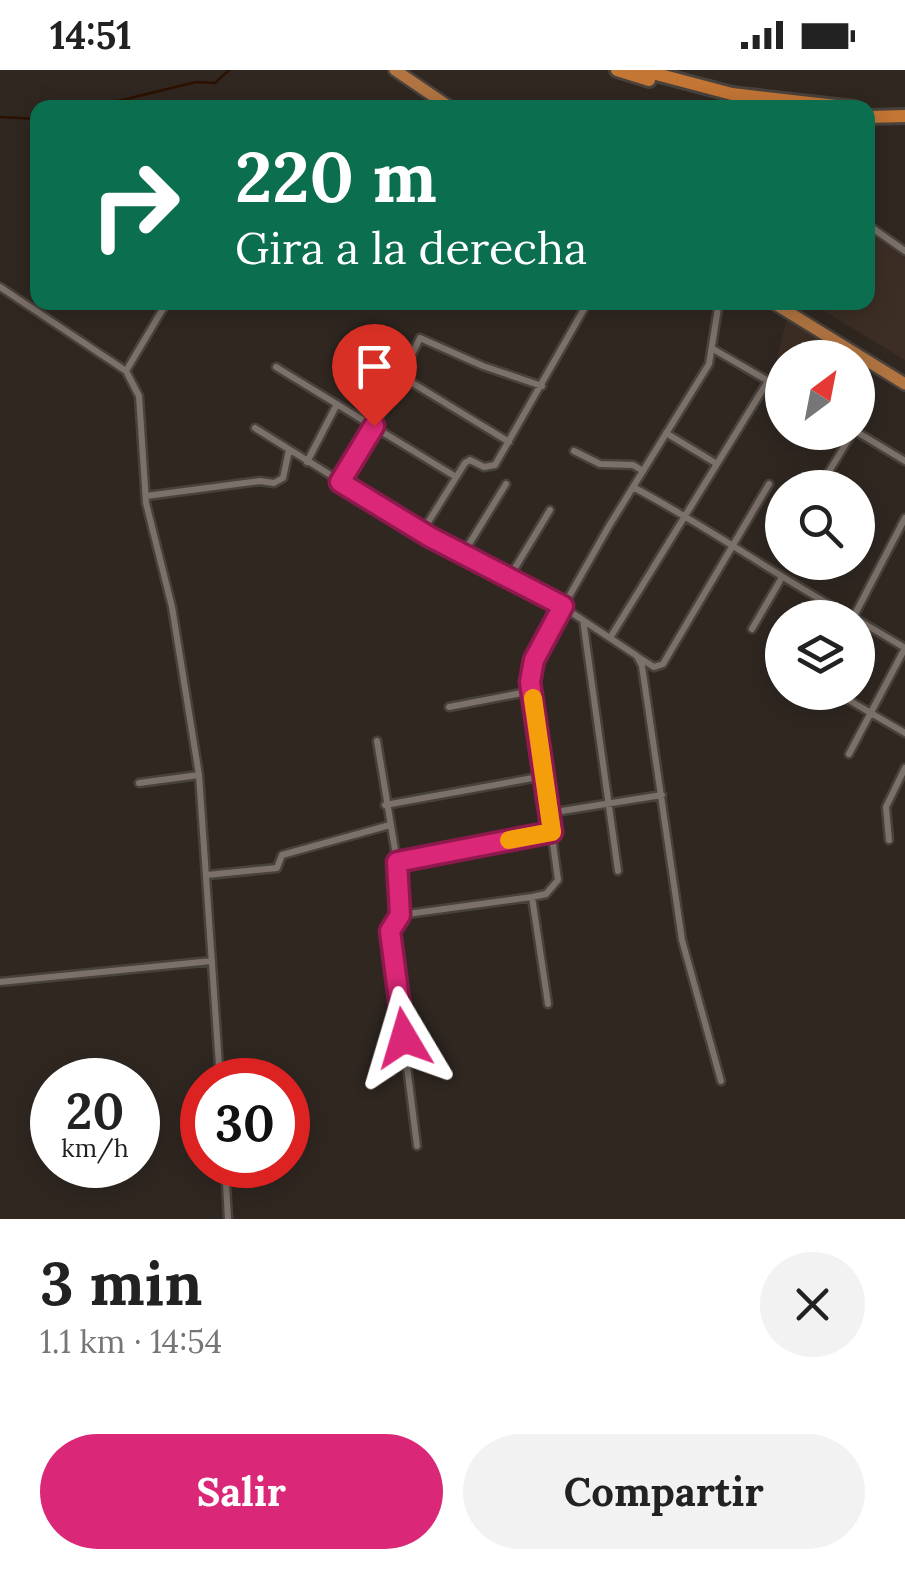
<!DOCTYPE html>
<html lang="es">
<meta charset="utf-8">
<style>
:root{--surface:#fff;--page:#f2f2f2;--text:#222;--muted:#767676;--accent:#db2777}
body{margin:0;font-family:Lora,serif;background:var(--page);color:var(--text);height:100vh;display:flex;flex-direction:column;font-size:38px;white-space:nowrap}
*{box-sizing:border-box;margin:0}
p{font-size:32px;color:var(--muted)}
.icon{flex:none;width:55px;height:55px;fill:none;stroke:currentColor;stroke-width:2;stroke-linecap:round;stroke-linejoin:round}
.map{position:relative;height:1149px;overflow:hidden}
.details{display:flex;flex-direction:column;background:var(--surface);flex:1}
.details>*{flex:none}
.guide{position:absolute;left:30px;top:30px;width:845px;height:210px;border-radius:20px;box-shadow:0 5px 25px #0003;background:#0b6e4f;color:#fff;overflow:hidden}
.needle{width:65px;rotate:32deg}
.fabs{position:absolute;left:765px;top:270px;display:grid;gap:20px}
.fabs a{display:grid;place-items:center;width:110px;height:110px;border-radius:50%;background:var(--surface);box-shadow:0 5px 25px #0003;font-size:50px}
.speed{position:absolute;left:30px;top:988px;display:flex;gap:20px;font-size:50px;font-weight:700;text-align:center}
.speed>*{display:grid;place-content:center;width:130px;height:130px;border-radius:50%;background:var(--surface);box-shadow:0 5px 25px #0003;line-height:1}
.speed small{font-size:25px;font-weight:400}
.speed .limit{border:15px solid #d22;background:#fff;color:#111}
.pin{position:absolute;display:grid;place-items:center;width:85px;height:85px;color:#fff;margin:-102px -42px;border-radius:50% 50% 50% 0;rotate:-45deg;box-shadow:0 0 10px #0007}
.pin .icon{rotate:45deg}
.me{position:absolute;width:110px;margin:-55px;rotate:353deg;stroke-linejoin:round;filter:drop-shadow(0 0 8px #0008)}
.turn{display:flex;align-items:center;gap:35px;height:210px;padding:0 40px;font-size:45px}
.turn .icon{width:130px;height:130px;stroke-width:2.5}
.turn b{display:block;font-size:70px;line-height:85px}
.round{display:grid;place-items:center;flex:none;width:105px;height:105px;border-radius:52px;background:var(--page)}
.overview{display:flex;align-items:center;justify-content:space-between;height:170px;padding:0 40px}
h1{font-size:60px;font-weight:800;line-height:75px}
.button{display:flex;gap:20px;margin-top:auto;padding:20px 40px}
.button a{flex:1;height:115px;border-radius:60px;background:var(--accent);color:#fff;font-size:40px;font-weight:800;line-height:115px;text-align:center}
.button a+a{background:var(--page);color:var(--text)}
.status{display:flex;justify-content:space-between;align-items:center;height:70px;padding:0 50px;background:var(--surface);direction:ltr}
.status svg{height:28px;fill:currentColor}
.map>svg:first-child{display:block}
.built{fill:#3c2e24}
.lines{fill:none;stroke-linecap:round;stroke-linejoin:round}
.stream{stroke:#2c1100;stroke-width:2.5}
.minor-casing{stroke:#49423c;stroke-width:11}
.primary-casing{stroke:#49423c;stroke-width:16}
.trunk-casing{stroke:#49423c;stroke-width:18}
.minor{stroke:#7c716a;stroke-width:6}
.primary{stroke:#b27542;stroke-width:11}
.trunk{stroke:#c47635;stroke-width:12}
.route-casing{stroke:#8e194d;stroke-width:25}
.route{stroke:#db2777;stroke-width:18}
.slow{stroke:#f59e0b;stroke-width:18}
</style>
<div class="status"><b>14:51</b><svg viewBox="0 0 49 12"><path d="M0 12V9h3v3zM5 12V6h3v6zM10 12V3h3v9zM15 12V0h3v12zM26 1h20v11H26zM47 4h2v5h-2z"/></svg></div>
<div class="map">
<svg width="905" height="1149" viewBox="0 0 905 1149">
<rect width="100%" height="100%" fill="#302721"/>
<path class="built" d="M868,162l37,26v102l-94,-57 57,-1z
M787,247l66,40 -71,1v26l-10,-6z"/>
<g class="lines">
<path class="stream" d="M64,38l42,-4 90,-22 19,1 14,-13
M0,47l38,2"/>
<defs>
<path id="minor" d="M868,155l37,26
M0,217l126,84 13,25 7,107 26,104 27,168 21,305
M713,279l69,40
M276,297l180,110
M126,301l41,-69
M401,306l108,66
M255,358l175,109 133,70 74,49 5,10 40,274 39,141
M857,362l48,29
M666,363l51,31
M574,381l26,13 33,1 10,6
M307,392l30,-58
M340,412l52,-87 28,-57 63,28 59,20
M633,417c75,40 145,90 220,131
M819,418l34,-56
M146,426l114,-15 14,2 9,-5 6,-28
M422,462l43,-69 5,-3 14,7 11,-2 93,-163
M463,484l43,-70
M509,508l41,-68
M853,548l52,-100
M583,550l35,251
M858,550l47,28
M752,559l29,-50
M610,568l158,-257
M638,587l16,10 9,-3 106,-180
M835,622l70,41
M449,637l83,-16
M377,671l20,121 3,53 -10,16 27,215
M849,684l56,-106
M139,713l60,-8
M385,735l159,-29
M549,743l113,-18
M889,770l-3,-33 19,-39
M397,792l154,-30
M207,805l70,-7 5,-13 108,-30
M532,827l16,107
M400,845l132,-18 14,-3 12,-14 -27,-198 2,-22 76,-134 100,-162 10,-62
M0,912l212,-21
M225,1095l3,54"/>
<path id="primary" d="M395,0l56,38
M772,232l133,82"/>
<path id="trunk" d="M617,0l32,10
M641,0l91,24 122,14
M868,47l37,-1"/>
</defs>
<use href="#minor" class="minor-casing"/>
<use href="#primary" class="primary-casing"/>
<use href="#trunk" class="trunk-casing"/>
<use href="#minor" class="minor"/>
<use href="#primary" class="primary"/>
<use href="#trunk" class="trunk"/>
</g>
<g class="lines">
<defs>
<path id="route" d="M374,356l-34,56 90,55 133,69 -29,54 -4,22 22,150 -155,30 3,53 -10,16 14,107"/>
</defs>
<use href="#route" class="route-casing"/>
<use href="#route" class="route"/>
<path class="slow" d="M509,770l43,-8 -19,-134"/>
</g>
</svg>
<div class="fabs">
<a><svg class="needle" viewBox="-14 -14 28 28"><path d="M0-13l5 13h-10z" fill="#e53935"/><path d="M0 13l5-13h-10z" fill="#767676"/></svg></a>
<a><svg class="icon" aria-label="search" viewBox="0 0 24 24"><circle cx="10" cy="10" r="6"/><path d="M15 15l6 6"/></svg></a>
<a><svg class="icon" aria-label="layers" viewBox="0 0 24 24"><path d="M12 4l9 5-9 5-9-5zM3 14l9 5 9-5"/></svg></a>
</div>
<div class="speed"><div>20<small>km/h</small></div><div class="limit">30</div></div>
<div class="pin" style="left:374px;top:356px;background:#d93025"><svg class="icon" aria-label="arrive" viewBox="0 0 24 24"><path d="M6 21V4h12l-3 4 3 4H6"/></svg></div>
<svg class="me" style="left:404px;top:968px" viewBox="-20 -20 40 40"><path d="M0-17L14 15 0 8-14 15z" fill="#db2777" stroke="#fff" stroke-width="4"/></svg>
<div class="guide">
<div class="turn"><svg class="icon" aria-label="right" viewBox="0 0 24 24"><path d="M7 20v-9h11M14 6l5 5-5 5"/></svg><div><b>220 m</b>Gira a la derecha</div></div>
</div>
</div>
<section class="details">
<div class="overview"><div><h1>3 min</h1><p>1.1 km · 14:54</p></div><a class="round"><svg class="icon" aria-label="close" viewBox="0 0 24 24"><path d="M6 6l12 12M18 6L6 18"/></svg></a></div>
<div class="button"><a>Salir</a><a>Compartir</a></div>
</section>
